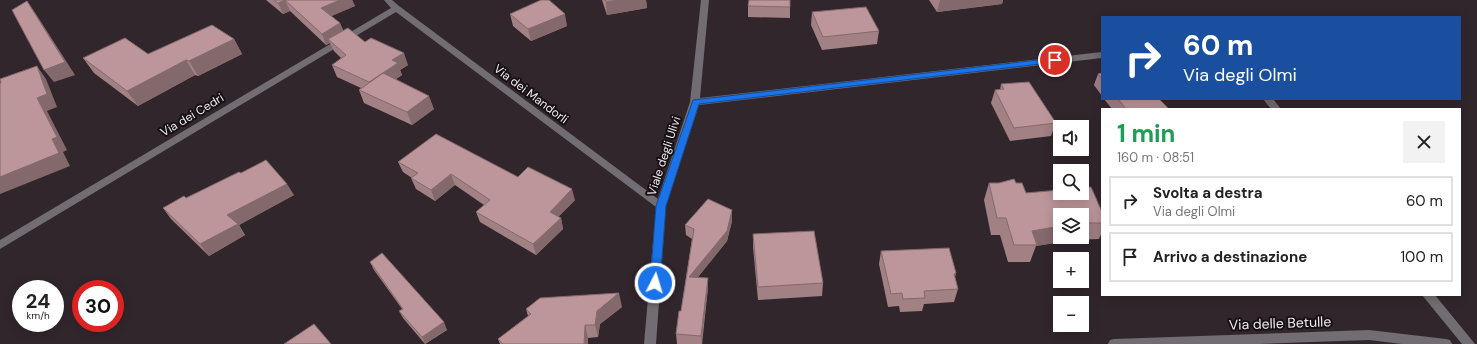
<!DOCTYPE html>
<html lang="it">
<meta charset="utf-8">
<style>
:root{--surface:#fff;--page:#f2f2f2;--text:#222;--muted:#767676;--line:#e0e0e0}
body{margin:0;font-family:"DM Sans",sans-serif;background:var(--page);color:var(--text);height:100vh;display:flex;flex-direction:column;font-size:15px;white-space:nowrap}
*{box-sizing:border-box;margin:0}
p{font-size:13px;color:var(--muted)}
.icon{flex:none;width:22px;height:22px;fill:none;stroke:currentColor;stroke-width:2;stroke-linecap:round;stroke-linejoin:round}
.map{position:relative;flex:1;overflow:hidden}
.sheet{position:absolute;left:1101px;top:108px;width:360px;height:188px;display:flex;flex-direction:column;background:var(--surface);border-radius:0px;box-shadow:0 2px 10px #0003}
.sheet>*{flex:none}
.top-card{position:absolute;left:1101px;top:16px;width:360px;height:84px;border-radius:0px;box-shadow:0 2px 10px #0003;background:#1a4fa0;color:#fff;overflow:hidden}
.buttons{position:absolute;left:1053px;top:120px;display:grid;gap:8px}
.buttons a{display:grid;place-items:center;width:36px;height:36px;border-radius:0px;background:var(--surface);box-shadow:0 2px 10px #0003;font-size:20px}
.speed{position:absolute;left:12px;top:280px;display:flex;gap:8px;font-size:20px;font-weight:700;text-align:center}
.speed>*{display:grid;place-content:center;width:52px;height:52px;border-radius:50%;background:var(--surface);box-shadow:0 2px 10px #0003;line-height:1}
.speed small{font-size:10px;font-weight:400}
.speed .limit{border:6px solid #d22;background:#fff;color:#111}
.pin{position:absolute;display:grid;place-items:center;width:34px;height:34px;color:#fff;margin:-17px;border:2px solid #fff;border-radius:50%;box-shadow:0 1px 4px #0007}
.me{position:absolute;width:44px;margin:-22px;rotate:5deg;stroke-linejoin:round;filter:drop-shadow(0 0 3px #0008)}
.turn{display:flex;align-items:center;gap:14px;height:84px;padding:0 16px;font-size:18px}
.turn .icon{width:52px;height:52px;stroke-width:2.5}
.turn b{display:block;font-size:28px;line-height:34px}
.round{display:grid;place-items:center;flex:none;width:42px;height:42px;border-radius:0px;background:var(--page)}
.summary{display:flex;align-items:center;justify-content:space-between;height:68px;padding:0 16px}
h1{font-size:24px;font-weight:700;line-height:30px;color:#1e9e55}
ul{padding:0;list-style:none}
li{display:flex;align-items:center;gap:12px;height:50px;margin:0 8px 6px;padding:0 8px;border:2px solid var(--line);border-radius:0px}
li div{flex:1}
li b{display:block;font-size:15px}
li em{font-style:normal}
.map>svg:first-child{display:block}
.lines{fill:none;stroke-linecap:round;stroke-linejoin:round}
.minor{fill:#716d72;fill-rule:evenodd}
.wall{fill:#a28185;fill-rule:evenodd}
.shaded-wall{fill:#84696c}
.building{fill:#bc969b;stroke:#84696c}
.route{fill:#1a73e8;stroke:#114b97}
.labels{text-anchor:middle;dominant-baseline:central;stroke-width:4;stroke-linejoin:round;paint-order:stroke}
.street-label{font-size:12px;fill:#f0e8ed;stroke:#161114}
.near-street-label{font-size:14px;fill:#f0e8ed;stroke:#161114}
</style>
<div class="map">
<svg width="1477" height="344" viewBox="0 0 1477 344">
<rect width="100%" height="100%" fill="#32262d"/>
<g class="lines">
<path class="minor" d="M384,0h8l7,6 259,193 32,-97 11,-102h8l-9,98 402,-46v6l-403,47 -33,101 -10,138h-12l12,-137 -260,-195 -396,237v-9l391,-232z
M1263,99h10l8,10h-10z
M1422,295h13l40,49h-13z
M1369,330l77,9 4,1 2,4h-50l-33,-4 -110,4h-151l2,-4 4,-1z"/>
</g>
<path class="wall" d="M266,0h86l3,6 -24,10 9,7 3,8 22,11 43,23 -8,5 2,5 -6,4 38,30 -22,16 -48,-22 -5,-13 2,-2 -24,-11 -5,-12 9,-7 -7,-7 -4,-8 -4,2 -36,-34 -7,3z
M602,0h44l1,8 -40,7z
M790,0v18l-42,-1v-11z
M929,0h74l-1,4 -65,8z
M812,12l67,19 -2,13 -55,6 -11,-25z
M510,14l57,12 -36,15 -18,-15z
M234,39l8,15 -44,22 -3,-1 -57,31 -44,-33 -11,-15 65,-4z
M1102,73v23l-8,-11 4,-11z
M1001,84l55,39 -5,13 -41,5 -19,-38 4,-13h5z
M1104,99h55l10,10h-57z
M398,162l120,15 57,23 -17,17 3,1 2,11 -27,26 -56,-33 -4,-10 8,-7 -29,-20 -20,16 -19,-12 -5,-11h1l-9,-6z
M241,173l53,22 -55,30 6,10 -36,21 -38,-37 -8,-11 23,-10z
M989,183h27l10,10 76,19v20l-3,7 -26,1 -37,6 -6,16h-22l-8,-27h-9l-7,-35zM1082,215v22h-22z
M732,210v11l-5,20 -29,36 10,11 -6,56h-25l-1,-10 5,-23 11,-72 -6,-4 -1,-10z
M753,234l70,49 -1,13 -64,4 -5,-53z
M881,251l75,22 -1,4 3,12 -4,13 -30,2 -2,7 -22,1 -1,-6 -11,1 -9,-43z
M370,262l77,68 -22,14 -22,-26 -4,-7 3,-2 -28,-39z
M622,307l-22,17 -2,13 -10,1v6h-88l-2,-5 30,-23 -2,-7z"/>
<path class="shaded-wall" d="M285,0l5,11 -7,3 -5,-11z
M340,0h12l3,6 -30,13 -4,-11z
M618,0h28l1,8 -40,7 -1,-13z
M940,0h63l-1,4 -65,8z
M27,1l9,13 39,61 -21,7 -10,-12z
M565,14l2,12 -36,15 -3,-12z
M340,23l5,11 -17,5 2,4 -4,2 -4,-11z
M234,39l8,15 -44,22 -9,-15z
M404,53l4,12 -8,5 2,5 -28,19 -5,-12 23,-22z
M186,60l9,15 -57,31 -11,-15z
M37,66l9,13 11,28 -10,4 20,39 -4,2 7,14 -70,28v-17l52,-38 -15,-41z
M429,96l5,13 -22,16 -5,-13z
M451,174l4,11 -20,16 -4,-11z
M287,184l7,11 -55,30 6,10 -36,21 -9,-12 27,-29z
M572,189l3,11 -23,23 -2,-11z
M732,210v11l-5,20 -37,46 -1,-10z
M561,218l2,11 -27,26 -3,-11z
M1060,226v11h14l-1,3 -37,6 1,-1 -5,-14z
M708,278v10l-7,56v-8z
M619,293l3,14 -22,17 -2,13 -3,-12 2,-14z
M444,322l3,8 -22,14 -3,-7z
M585,325l3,13v6h-4z"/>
<path class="building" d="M274,0h66l-19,8 19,15 -18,11 -37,-34 -7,3z
M541,0h8l16,14 -37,15 -18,-15z
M605,0h13l-12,2z
M749,0h41v7l-42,-1z
M27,1l38,61 -21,8 -32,-60z
M866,7l13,24 -56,6 -11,-25z
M212,25l22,14 -45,22 -3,-1 -59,31 -44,-33 42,-20 23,16z
M348,28l17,14 6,-4 33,15 -12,7 6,3 -29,19 -37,-17 14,-10 -18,-16z
M37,66l10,28 -10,4 20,39 -5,2 7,14 -59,24v-94h1l-1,-4z
M383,73l46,23 -22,16 -48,-22z
M1102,73v6l-4,-5z
M1029,82l27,41 -42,5 -19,-38 9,-1 -3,-5z
M1118,99h41l10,10h-43z
M436,134l82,43 10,-10 44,22 -22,23 11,6 -28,26 -57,-32 14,-12 -39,-26 -20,16 -20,-12 7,-5 -20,-11z
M266,160l21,24 -60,31 11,9 -38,20 -37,-36 21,-12 2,2 53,-26 2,1z
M1014,179l2,4h6l4,10 34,-3v3h22v-5l9,-1 11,25v11h-20v-8h-22v11l-28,5 5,14h-23l-8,-27h-9l-8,-35h10z
M708,199l24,11 -5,21 -38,46 19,1 -7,58 -25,-2 3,-23h2l13,-82 -9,-4z
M814,231l9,52 -65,4 -5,-53z
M949,248l7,25 -2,1 4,15 -34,2 1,7 -22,1 -1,-6 -11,1 -10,-43z
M382,253l62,69 -22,15 -23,-26 4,-2 -33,-47z
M619,293l-22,18 -2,14h-10l-1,19h-81l-5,-5 33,-25 -5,-5 14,-11z
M314,324l17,20h-47z"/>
<path class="route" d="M1055,58l4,2 -1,2 -359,42 -33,102 -6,77 -1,3 -4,1 -4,-1 -1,-3 6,-77 37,-106z"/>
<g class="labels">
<g class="street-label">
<text transform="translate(531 94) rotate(37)">Via dei Mandorli</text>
<text transform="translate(192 115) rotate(-31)">Via dei Cedri</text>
<text transform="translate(664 156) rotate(-72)">Viale degli Ulivi</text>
</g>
<g class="near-street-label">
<text transform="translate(1280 323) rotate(-2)">Via delle Betulle</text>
</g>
</g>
</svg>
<div class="buttons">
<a><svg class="icon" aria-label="sound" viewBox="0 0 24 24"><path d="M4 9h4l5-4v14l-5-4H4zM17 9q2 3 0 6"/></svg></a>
<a><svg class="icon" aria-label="search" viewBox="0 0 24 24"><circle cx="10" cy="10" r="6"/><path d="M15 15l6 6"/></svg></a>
<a><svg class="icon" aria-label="layers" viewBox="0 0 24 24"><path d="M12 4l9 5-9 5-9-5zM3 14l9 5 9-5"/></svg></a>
<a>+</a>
<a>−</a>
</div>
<div class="speed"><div>24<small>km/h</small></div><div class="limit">30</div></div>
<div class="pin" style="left:1055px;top:60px;background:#d93025"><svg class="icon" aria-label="arrive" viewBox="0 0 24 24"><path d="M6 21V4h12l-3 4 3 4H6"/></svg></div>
<svg class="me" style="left:655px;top:283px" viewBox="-20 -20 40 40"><circle r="17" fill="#1a73e8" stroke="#fff" stroke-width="3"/><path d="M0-11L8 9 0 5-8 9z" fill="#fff"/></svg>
<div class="top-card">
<div class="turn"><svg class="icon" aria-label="right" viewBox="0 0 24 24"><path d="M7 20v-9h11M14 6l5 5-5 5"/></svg><div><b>60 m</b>Via degli Olmi</div></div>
</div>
<section class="sheet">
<div class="summary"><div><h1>1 min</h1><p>160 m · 08:51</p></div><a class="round"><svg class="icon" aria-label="close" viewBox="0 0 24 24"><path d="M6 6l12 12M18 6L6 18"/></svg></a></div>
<ul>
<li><svg class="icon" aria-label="right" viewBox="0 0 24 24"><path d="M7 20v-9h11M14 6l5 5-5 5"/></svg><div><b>Svolta a destra</b><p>Via degli Olmi</p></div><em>60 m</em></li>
<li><svg class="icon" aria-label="arrive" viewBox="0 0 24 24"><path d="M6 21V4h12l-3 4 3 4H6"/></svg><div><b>Arrivo a destinazione</b></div><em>100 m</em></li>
</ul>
</section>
</div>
